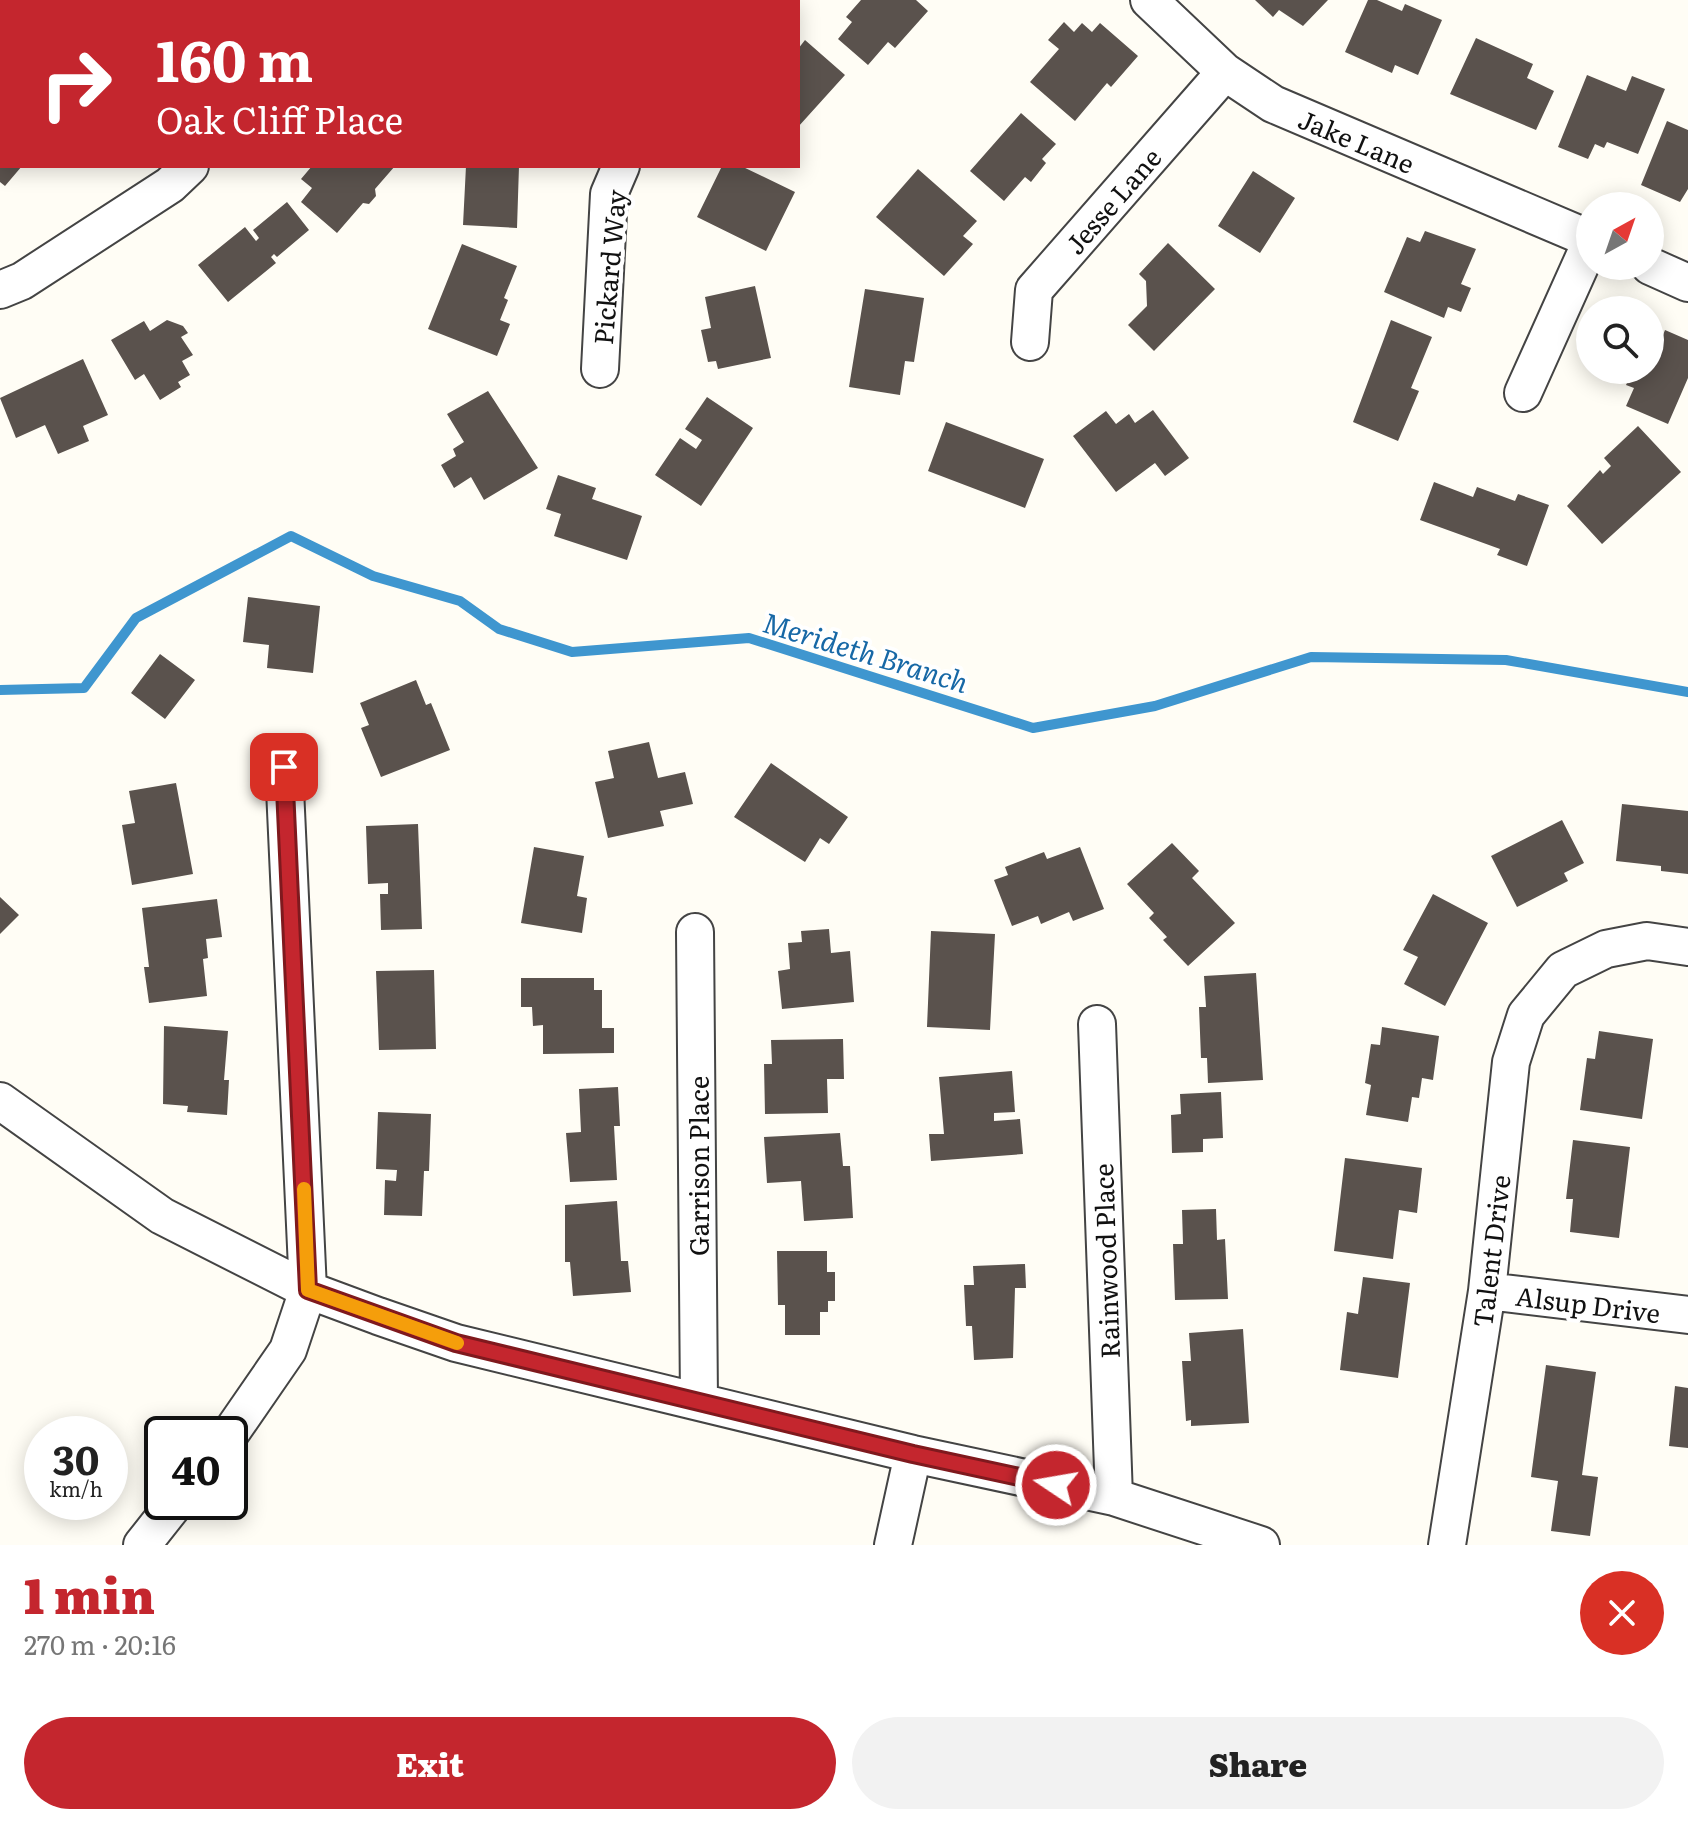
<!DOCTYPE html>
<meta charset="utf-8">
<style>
:root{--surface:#fff;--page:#f2f2f2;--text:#222;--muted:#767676;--accent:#c4262e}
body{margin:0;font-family:Literata,serif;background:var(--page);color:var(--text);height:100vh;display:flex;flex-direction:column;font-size:30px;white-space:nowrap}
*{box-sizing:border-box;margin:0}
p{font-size:26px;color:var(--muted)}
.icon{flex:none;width:44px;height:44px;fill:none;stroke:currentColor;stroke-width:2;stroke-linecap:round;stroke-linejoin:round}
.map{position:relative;height:1545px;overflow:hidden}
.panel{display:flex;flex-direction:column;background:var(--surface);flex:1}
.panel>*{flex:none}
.guide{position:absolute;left:0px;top:0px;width:800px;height:168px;box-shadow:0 4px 20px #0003;background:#c4262e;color:#fff;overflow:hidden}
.needle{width:52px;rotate:40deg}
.controls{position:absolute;left:1576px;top:192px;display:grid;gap:16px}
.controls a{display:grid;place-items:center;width:88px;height:88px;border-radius:50%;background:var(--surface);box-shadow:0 4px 20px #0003;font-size:40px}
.speed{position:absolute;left:24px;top:1416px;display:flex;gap:16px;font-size:40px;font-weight:700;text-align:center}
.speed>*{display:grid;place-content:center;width:104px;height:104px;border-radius:50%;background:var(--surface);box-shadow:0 4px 20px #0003;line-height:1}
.speed small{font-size:20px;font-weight:400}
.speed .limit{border:4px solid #111;border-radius:12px;background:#fff;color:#111}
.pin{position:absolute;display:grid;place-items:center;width:68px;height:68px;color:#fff;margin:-34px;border-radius:16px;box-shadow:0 4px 12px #0006}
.me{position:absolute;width:88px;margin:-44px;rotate:282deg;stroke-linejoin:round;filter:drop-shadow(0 0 6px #0008)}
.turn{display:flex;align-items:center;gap:28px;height:168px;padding:0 24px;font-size:36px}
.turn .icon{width:104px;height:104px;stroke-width:2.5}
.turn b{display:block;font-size:56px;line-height:68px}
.round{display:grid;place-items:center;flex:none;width:84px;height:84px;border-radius:42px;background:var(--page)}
.overview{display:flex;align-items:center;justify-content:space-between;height:136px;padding:0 24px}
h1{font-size:48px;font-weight:800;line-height:60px;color:var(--accent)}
.cta{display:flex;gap:16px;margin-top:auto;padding:16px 24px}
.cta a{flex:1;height:92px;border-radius:48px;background:var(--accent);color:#fff;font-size:32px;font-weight:800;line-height:92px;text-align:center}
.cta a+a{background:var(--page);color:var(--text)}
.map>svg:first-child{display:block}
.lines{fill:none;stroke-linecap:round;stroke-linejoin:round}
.stream{stroke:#3f96cf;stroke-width:10}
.building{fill:#5a524d}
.minor-casing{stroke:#444;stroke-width:40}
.minor{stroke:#fff;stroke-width:36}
.route-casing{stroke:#7f191e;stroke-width:20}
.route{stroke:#c4262e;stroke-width:14}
.slow{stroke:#f59e0b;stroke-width:14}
.labels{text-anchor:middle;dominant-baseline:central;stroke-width:8;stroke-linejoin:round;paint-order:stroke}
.street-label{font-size:26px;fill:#111;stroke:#fff}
.water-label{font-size:28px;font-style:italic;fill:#1768a6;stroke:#fff}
</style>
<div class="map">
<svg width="1688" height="1545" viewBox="0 0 1688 1545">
<rect width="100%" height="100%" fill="#fffdf5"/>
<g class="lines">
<path class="stream" d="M0,690l84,-2 52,-70 155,-82 82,40 87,25 39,28 73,23 177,-14 284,90 122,-22 156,-49 195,3 182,32"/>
</g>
<path class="building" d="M861,0h55l12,11 -33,37 -7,-6 -20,23 -30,-26 14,-17 -6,-5z
M1255,0h73l-25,26 -24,-16 -6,7z
M1368,0h9l25,11 3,-7 37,16 -24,55 -23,-10 -3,8 -47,-21z
M1064,22l10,10 8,-9 10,9 8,-9 38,33 -27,31 -4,-4 -32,38 -45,-39 29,-33 -11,-9z
M1476,38l57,26 -6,14 27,13 -18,39 -86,-36z
M805,40l40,35 -47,52v-78z
M1587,75l39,16 6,-15 33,13 -27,65 -31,-12 -3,6 -9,-4 -7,15 -30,-12z
M1021,113l35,31 -14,15 4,4 -15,19 -6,-5 -21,24 -34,-30z
M1667,121l21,9v59l-8,13 -39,-17z
M0,166h22l-17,20 -5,-4z
M312,166h83l-20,23 1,7 -7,8 -6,-1 -26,30 -36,-31 11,-14 -11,-9z
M466,166h53l-2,62 -54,-3z
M722,166h19l54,26 -29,59 -69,-34z
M918,169l59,52 -14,15 10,8 -29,32 -68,-59z
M1253,171l42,27 -35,55 -42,-27z
M287,202l22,28 -32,27 -3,-3 -3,3 5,6 -48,39 -30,-37 47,-38 11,14 3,-3 -6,-8z
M1425,231l51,18 -15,35 10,4 -10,24 -13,-5 -4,11 -60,-26 23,-55 13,5z
M1168,243l47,46 -61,62 -26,-26 19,-19 -1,-25 -7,-7z
M462,244l55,22 -13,32 4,2 -8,20 10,4 -13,32 -69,-27z
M755,286l16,72 -53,11 -2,-8 -8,1 -7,-32 10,-2 -6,-31z
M865,289l59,9 -10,64 -9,-1 -5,34 -51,-8z
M167,320l16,6 5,7 -7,4 12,18 -11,6 8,14 -12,7 3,5 -21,13 -16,-26 -9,6 -24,-40 33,-19 6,10z
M1391,320l41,17 -21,51 8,3 -21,50 -45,-19z
M1665,330l23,10v38l-20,46 -42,-18 8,-18 -8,-3 7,-15h17v-14l4,2z
M83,359l25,56 -25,11 6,15 -31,13 -13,-29 -29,13 -16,-40z
M488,391l50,77 -54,32 -13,-23 -17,11 -13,-23 15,-9 -3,-7 11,-7 -17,-28z
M707,397l46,31 -52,78 -46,-31 25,-37 16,11 6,-9 -17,-11z
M1153,410l36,48 -24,18 -10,-13 -39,29 -43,-56 33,-25 10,13 13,-10 6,9z
M946,422l98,37 -19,49 -97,-37z
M1638,426l43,46 -79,72 -35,-38 33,-36 3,4 8,-8 -7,-8z
M558,475l38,13 -4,11 50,17 -15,44 -73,-24 7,-22 -15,-5z
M1434,482l39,15 4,-10 38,14 3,-7 31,11 -22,61 -30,-11 3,-6 -80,-29z
M248,597l72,9 -7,67 -46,-5 2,-23 -26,-3z
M160,654l35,26 -30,39 -34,-26z
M416,680l10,25 5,-2 19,47 -69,27 -20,-49 8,-3 -9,-22z
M649,742l9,36 27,-6 8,32 -33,7 4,15 -56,12 -13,-56 19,-4 -6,-27z
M771,763l77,54 -19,27 -9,-6 -15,24 -71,-45z
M176,783l17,91 -61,11 -10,-60 13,-2 -6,-32z
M1622,804l66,7v63l-27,-3v-5l-45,-5z
M1562,820l22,43 -20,10 4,8 -51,26 -26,-51z
M418,824l4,105 -41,1 -1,-36h8v-11l-20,1 -2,-58z
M1172,843l27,28 -7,7 43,45 -47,43 -25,-26 4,-3 -18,-19 5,-5 -27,-29z
M534,847l50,9 -7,40 10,2 -5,35 -61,-10z
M1080,847l24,62 -31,12 -4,-9 -28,12 -3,-8 -26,10 -18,-46 14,-5 -3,-8 39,-15 3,7z
M1433,894l55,29 -43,83 -41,-22 14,-27 -15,-7z
M0,897l19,18 -19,19z
M217,899l5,38 -16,2 2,19 -5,1 4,37 -58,7 -5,-36h5l-7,-59z
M829,929l2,24 19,-2 4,51 -72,7 -4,-38 12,-2 -2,-26 14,-1 -1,-11z
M931,931l64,3 -5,96 -63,-3z
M434,970l2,79 -57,1 -3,-79z
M1256,973l7,107 -55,3 -1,-25h-6l-2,-51h7l-2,-31z
M521,978h73v12h8v38h12v25l-71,1v-29l-10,1 -1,-19h-11z
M164,1026l64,5 -4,49h5l-2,35 -40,-3 1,-6 -25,-2z
M1382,1027l57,9 -6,44 -11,-2 -3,20 -7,-1 -4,25 -42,-7 5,-30 -6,-2 6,-39 9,1z
M1599,1031l54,8 -11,80 -62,-9 7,-52 8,1z
M843,1039l1,40h-17l1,34 -63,1 -1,-50h8l-1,-24z
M1012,1071l3,41 -21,1v8l26,-2 3,35 -92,7 -2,-27h15l-5,-57z
M618,1087l2,39h-6l3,54 -47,2 -4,-49 15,-1 -2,-43z
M1221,1092l2,46 -20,1v13l-31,1 -1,-38 10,-1 -1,-20z
M378,1112l53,2 -2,57h-5l-2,45 -38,-1 1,-35 11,1 1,-11 -21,-1z
M840,1133l3,33h7l3,52 -49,3 -3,-40 -34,2 -3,-46z
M1573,1140l57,7 -11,91 -49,-6 3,-33h-7z
M1345,1158l77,10 -5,45 -18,-3 -6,49 -59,-8z
M617,1201l4,60h7l3,31 -58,4 -3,-34h-5v-57z
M1216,1209l1,31 8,-1 3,60 -53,1 -2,-56h10l-1,-34z
M777,1251h50v21h8v29h-7v11h-8v23h-35v-30h-7z
M1025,1264l1,24h-11l-2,70 -39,2 -2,-34h-6l-2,-41h10l-1,-19z
M1363,1277l47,6 -12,95 -58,-8 7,-58 11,2z
M1243,1329l6,94 -58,3v-6l-5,1 -4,-60h9l-2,-28z
M1546,1365l50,7 -14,103 16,2 -8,59 -39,-5 7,-50 -27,-4z
M1675,1386l13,2v60l-19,-2z"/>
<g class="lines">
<defs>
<path id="minor" d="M1149,0l76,72 48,32 317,135
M344,2l2,-2
M745,2l2,-2
M1650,266l38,17
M0,290l22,-9 148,-96 20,-19
M1030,342l4,-52 191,-218
M600,369l9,-175 12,-28
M1523,393l67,-149
M695,932l4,469
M1097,1024l17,473
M0,1101l162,115 146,74 70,26 78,27 457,111 201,43 147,48
M1487,1291l201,24
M230,1434l58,-84 20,-60 -24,-523
M142,1545l34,-43
M893,1545l20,-91
M1447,1545l40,-254 24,-229 15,-47 37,-45 43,-21 41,-8 41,6"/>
</defs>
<use href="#minor" class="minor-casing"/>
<use href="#minor" class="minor"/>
</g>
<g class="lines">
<defs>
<path id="route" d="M284,767l24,523 148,53 457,111 143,31"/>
</defs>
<use href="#route" class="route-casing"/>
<use href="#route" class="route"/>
<path class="slow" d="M304,1189l4,101 149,53"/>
</g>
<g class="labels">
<g class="street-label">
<text transform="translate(1357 140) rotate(23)">Jake Lane</text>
<text transform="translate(1112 200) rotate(-49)">Jesse Lane</text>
<text transform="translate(608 267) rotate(-85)">Pickard Way</text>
<text transform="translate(697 1166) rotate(-90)">Garrison Place</text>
<text transform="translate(1490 1251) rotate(-83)">Talent Drive</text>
<text transform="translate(1105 1261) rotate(-92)">Rainwood Place</text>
<text transform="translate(1588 1303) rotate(7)">Alsup Drive</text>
</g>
<g class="water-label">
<text transform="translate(866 651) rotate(17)">Merideth Branch</text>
</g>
</g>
</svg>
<div class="controls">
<a><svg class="needle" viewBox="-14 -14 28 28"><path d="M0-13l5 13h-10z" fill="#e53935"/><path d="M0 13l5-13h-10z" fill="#767676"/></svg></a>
<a><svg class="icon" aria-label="search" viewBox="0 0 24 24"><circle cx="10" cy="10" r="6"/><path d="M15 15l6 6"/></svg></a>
</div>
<div class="speed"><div>30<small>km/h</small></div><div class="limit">40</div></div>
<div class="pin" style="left:284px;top:767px;background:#d93025"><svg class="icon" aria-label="arrive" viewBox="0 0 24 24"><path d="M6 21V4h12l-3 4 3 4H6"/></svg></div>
<svg class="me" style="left:1056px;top:1485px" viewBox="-20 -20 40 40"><circle r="17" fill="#c4262e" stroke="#fff" stroke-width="3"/><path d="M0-11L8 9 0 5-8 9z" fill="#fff"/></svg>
<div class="guide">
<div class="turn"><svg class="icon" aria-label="right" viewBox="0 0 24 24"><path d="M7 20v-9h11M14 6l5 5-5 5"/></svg><div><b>160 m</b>Oak Cliff Place</div></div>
</div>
</div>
<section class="panel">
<div class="overview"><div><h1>1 min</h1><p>270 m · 20:16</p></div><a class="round" style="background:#d93025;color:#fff"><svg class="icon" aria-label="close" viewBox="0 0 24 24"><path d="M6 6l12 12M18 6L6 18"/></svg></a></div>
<div class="cta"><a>Exit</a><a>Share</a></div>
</section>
